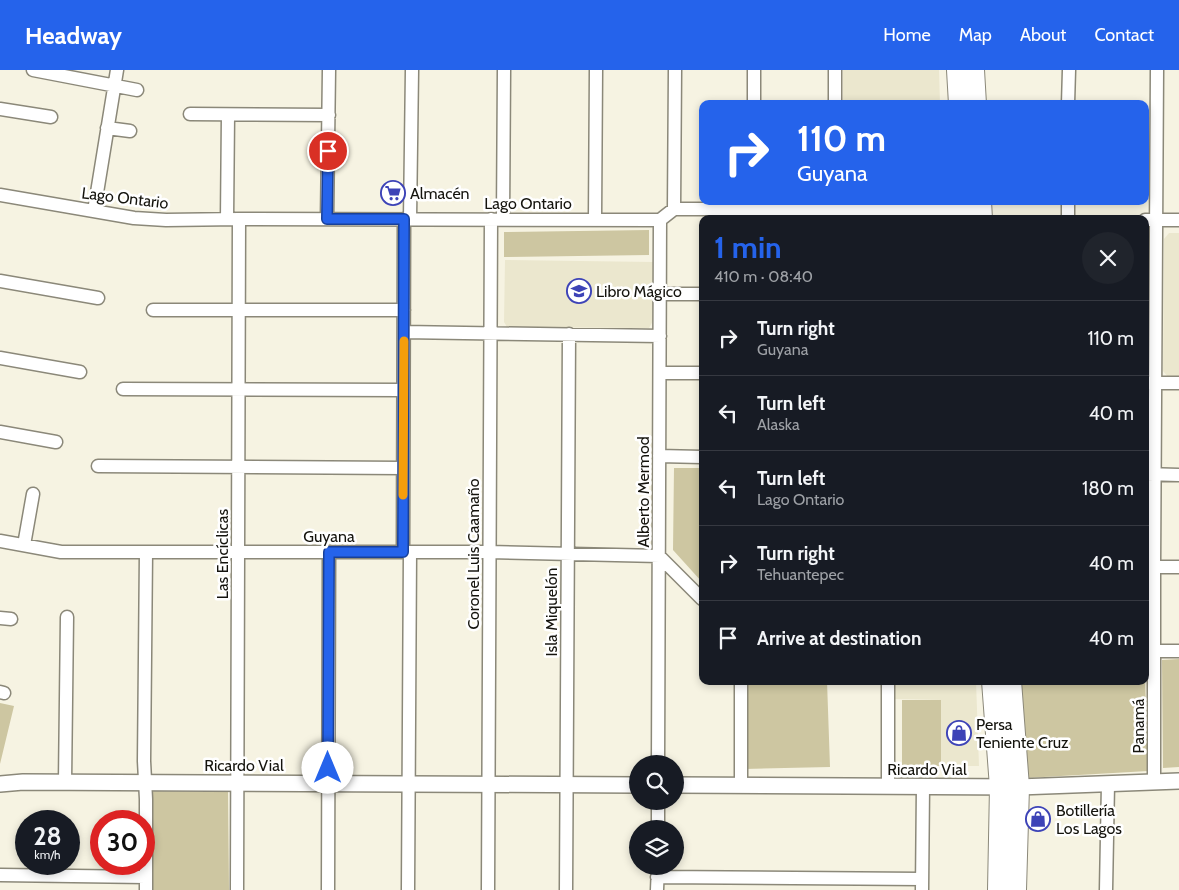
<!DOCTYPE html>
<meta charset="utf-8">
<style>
:root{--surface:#171b24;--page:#20242c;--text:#f1f3f6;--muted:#9ea1a6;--line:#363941;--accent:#2563eb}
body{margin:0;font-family:Cabin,sans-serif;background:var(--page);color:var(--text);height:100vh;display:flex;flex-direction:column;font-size:19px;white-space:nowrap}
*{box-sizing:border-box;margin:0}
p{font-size:16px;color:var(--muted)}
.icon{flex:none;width:28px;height:28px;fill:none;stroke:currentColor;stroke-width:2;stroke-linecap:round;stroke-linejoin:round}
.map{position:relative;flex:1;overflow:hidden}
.sheet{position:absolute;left:699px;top:145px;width:450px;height:470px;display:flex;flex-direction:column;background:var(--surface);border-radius:10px;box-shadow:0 2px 8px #0003}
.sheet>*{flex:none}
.guide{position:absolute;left:699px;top:30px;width:450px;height:105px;border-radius:10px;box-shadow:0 2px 8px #0003;background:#2563eb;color:#fff;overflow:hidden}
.buttons{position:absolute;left:629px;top:685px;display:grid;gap:10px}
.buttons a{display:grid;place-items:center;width:55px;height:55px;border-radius:50%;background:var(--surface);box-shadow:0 2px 8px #0003;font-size:25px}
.speed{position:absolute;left:15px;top:740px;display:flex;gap:10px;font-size:25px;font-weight:700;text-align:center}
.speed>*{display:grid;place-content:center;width:65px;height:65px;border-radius:50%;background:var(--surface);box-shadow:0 2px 8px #0003;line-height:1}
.speed small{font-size:12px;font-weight:400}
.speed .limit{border:8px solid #d22;background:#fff;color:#111}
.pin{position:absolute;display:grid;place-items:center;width:42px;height:42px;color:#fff;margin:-21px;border:2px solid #fff;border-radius:50%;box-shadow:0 1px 5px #0007}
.me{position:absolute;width:55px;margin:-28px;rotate:0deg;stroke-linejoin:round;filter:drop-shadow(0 0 4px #0008)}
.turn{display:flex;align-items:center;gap:18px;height:105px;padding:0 15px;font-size:22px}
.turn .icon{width:65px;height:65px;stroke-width:2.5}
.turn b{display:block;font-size:35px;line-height:42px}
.round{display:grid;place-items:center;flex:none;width:52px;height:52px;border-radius:26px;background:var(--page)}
.headline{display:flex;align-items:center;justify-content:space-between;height:85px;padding:0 15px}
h1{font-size:30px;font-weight:700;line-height:38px;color:var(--accent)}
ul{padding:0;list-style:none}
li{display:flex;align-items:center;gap:15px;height:75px;padding:0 15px;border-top:1px solid var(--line)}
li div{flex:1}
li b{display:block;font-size:19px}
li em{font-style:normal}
header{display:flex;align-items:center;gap:30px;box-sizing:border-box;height:70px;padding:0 25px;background:var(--accent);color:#fff}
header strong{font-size:24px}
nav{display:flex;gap:28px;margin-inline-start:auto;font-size:18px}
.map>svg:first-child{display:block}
.built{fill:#ebe7ce}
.green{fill:#cdc6a1}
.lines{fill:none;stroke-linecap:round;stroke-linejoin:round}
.minor-casing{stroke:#8b8879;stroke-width:15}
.tertiary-casing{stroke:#8b8879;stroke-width:18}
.primary-casing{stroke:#8b8879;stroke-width:22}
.minor{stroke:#fff;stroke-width:12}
.tertiary{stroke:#fff;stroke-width:15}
.primary{stroke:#fff;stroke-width:20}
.route-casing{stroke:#184099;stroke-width:12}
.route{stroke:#2563eb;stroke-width:9}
.slow{stroke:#f59e0b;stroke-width:9}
.labels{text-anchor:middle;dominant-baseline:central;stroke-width:5;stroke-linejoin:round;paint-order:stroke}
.poi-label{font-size:16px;fill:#14130d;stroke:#fff;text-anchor:start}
.street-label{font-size:16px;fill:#14130d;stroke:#fff}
</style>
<header>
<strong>Headway</strong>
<nav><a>Home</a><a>Map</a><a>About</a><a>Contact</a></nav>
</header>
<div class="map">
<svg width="1179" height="820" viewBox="0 0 1179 820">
<rect width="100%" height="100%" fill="#f6f3e2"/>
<path class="built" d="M843,0h96l1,34h-97z
M842,131h113v18h-90v-6h-23z
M1169,163h10v144h-11l-5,-6 1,-132z
M505,190l148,2v59l-4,7 -142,-1 -3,-5z
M894,611h82l3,85h-38v-66l-47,-1z"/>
<path class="green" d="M649,160v25l-145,2v-25z
M674,398h28v114l-29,-32z
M1179,589v108l-16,1 -1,-108z
M1145,608l3,93 -122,7 -8,-97h127z
M744,611h83l3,86 -86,2z
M902,630h39v66h-39z
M0,633l14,3 -14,58z
M150,721l78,1 1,98h-79z"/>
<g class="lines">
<defs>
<path id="minor" d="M33,0l104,20
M835,0v34
M754,34v-34
M1068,34l1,-34
M0,39l51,8
M190,44l139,1
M107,58l23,3
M0,125l134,23 32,2 73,-1 421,1 14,-11h290
M674,139l1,-139
M94,141l23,-141
M227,149l1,-104
M327,149l2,-149
M410,149l2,-149
M503,149l1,-149
M595,149l1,-149
M1068,149v-18
M1145,150h34
M0,211l98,17
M660,224h42
M153,240h251
M404,262l256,4
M0,288l80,14
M660,303h42
M1145,313h34
M123,319l280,1
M0,362l56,10
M659,386l43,1
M98,396l305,2
M1145,404l34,1
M0,471l61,11h428l170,4 43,43
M24,475l9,-51
M146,482l-2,209 2,38v91
M403,482l1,-333
M1147,497h32
M0,548l11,1
M1145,581h34
M0,622l4,1
M658,694l2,-544
M65,712l2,-165
M1154,712v-215l3,-497
M741,716v-105
M888,716v-105
M658,759v-28
M0,805l146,2
M657,807l265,2
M237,820l2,-671
M328,820l1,-338
M408,820l2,-338
M488,820l3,-671
M566,820l3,-556
M657,820l1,-24
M922,820l1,-104
M1106,820l2,-106"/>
<path id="tertiary" d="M0,714l23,-2 615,3
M675,715l344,2 160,-6"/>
<path id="primary" d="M957,0l2,34
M974,0l2,34
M964,131l1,18
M981,131l1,18
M992,611l8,106 -2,103
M1011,611l8,106 -3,103"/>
</defs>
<use href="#minor" class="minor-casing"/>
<use href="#tertiary" class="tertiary-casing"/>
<use href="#primary" class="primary-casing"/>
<use href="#minor" class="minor"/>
<use href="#tertiary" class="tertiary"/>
<use href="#primary" class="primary"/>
</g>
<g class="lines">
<defs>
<path id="route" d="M328,81l-1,68h77l-1,333h-74l-1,216"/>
</defs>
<use href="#route" class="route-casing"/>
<use href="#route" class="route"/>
<path class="slow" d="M403,425l1,-154"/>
</g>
<defs>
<symbol id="supermarket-ring" viewBox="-11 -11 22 22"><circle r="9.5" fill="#fff" stroke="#3d43b7" stroke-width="1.5"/><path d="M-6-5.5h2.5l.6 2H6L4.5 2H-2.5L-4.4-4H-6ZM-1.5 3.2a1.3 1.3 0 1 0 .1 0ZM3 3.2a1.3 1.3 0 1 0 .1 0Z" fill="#3d43b7"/></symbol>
<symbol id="school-ring" viewBox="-11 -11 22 22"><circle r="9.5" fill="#fff" stroke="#3d43b7" stroke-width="1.5"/><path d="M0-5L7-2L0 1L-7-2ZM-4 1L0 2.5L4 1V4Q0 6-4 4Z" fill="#3d43b7"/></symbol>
<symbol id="shop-ring" viewBox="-11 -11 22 22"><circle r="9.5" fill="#fff" stroke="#3d43b7" stroke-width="1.5"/><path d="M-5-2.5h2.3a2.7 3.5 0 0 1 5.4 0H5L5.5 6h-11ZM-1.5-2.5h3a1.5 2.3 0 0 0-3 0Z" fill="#3d43b7"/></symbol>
</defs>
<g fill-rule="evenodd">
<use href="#supermarket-ring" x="379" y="109" width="28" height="28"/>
<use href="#school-ring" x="565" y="207" width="28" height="28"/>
<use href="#shop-ring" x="945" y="649" width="28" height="28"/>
<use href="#shop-ring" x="1024" y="735" width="28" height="28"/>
</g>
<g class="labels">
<g class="poi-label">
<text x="410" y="123">Almacén</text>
<text x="596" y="221">Libro Mágico</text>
<text x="976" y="654">Persa<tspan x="976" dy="18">Teniente Cruz</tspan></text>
<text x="1056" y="740">Botillería<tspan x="1056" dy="18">Los Lagos</tspan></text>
</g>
<g class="street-label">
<text transform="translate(125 128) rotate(7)">Lago Ontario</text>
<text x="528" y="133">Lago Ontario</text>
<text transform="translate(643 422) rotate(-90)">Alberto Mermod</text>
<text x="329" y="466">Guyana</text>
<text transform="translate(222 484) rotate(-90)">Las Encíclicas</text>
<text transform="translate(473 484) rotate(-90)">Coronel Luis Caamaño</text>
<text transform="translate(551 542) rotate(-90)">Isla Miquelón</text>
<text transform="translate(1138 656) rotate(-90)">Panamá</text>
<text x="244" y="695">Ricardo Vial</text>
<text x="927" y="699">Ricardo Vial</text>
</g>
</g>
</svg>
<div class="buttons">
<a><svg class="icon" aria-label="search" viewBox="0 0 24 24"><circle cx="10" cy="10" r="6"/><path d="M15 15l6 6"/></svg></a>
<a><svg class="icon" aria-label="layers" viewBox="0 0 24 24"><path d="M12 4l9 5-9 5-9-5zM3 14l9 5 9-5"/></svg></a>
</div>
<div class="speed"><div>28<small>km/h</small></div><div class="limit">30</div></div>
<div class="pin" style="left:328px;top:81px;background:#d93025"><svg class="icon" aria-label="arrive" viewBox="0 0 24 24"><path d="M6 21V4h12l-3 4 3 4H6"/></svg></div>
<svg class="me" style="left:328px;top:698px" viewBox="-20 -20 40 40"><circle r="19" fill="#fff"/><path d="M0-13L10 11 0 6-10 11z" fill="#2563eb"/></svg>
<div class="guide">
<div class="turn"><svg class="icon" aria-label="right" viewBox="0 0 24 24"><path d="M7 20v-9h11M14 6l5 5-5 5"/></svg><div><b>110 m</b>Guyana</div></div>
</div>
<section class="sheet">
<div class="headline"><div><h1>1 min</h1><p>410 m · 08:40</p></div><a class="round"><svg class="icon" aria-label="close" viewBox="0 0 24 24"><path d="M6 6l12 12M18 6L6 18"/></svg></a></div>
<ul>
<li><svg class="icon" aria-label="right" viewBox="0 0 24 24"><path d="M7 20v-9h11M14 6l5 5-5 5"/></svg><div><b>Turn right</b><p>Guyana</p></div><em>110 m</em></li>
<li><svg class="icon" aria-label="left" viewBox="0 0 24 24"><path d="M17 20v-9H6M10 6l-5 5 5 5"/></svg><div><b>Turn left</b><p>Alaska</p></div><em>40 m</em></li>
<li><svg class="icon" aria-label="left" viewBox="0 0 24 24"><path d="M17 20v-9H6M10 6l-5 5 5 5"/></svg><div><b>Turn left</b><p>Lago Ontario</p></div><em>180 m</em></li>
<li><svg class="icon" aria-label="right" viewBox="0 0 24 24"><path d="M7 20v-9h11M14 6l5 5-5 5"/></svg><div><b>Turn right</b><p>Tehuantepec</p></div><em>40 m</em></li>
<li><svg class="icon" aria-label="arrive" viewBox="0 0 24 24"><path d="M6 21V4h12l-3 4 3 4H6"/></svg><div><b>Arrive at destination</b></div><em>40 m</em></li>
</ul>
</section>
</div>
